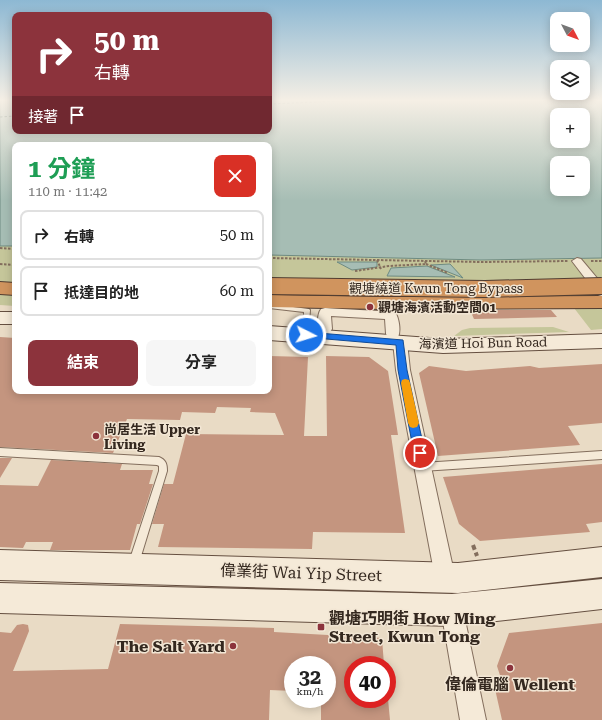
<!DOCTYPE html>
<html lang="zh-TW">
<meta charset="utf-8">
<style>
:root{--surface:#fff;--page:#f6f6f6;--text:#222;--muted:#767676;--line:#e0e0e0;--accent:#8c333c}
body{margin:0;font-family:"Roboto Serif","Noto Sans TC",serif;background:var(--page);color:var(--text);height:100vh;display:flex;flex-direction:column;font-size:15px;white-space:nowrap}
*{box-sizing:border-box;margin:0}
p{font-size:13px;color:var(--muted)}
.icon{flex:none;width:22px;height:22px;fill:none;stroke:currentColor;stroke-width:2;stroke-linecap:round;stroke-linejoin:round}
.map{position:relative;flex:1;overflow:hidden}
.panel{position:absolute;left:12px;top:142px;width:260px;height:252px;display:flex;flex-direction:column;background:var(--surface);border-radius:8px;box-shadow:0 2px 10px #0003}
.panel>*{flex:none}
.top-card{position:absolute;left:12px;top:12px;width:260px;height:122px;border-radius:8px;box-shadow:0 2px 10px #0003;background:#8c333c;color:#fff;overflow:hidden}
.needle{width:26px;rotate:131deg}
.buttons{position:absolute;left:550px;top:12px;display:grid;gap:8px}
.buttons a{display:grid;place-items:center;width:40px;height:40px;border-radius:8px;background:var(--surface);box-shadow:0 2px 10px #0003;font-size:20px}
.speed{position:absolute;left:284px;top:656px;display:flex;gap:8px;font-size:20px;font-weight:700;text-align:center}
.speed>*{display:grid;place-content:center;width:52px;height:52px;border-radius:50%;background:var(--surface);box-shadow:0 2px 10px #0003;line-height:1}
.speed small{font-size:10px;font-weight:400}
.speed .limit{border:6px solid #d22;background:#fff;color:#111}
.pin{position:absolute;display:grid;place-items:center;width:34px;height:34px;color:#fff;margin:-17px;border:2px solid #fff;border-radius:50%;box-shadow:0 1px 4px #0007}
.me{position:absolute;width:44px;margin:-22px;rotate:95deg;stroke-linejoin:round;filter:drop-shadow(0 0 3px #0008)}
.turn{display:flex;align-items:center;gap:14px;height:84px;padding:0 16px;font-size:18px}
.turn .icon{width:52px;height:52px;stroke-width:2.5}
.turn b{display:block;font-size:28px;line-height:34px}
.then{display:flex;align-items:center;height:38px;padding:0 16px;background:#0003;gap:8px;font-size:15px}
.round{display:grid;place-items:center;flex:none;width:42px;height:42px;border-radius:8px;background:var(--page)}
.summary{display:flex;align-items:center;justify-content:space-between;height:68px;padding:0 16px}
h1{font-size:24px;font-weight:700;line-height:30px;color:#1e9e55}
.action{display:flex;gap:8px;margin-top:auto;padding:8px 16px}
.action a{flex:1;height:46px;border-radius:8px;background:var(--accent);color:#fff;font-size:16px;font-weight:700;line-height:46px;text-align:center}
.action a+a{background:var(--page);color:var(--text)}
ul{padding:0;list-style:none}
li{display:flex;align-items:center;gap:12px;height:50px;margin:0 8px 6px;padding:0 8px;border:2px solid var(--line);border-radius:8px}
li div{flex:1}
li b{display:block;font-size:15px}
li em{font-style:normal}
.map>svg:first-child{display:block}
.green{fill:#c5c69a}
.water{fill:#a6bdb4;stroke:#6e8b81;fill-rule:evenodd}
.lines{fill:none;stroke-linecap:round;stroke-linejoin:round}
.ferry{stroke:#30534d;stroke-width:1;stroke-dasharray:2.5 2;stroke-linecap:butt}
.building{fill:#c4957f}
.lane-casing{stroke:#836e5d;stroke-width:2}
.street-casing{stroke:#836e5d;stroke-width:2}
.secondary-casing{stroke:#654f40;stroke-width:2}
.highway-casing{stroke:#513d31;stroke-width:2}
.path-far1{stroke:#836e5d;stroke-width:2;stroke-dasharray:2.5 1.5;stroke-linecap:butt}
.path{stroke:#836e5d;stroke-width:4;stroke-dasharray:5 3;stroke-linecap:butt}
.lane{fill:#f5ead8;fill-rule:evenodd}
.street{fill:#f5ead8;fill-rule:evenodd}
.secondary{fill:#f5ead8;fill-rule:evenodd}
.highway{fill:#d0945e;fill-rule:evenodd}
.highway-bridge-casing{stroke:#513d31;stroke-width:18;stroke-linecap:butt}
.highway-bridge{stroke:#d0945e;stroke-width:16}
.route{fill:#1a73e8;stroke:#114b97}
.slow{fill:#f59e0b}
.poi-dot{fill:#8c333c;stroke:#f2e6d4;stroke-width:1.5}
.labels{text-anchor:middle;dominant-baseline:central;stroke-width:3;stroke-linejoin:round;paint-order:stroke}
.street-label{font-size:13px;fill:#34281f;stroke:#f2e6d4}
.poi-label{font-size:13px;font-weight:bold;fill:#34281f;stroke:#f2e6d4;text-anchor:start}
.near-street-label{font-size:16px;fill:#34281f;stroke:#f2e6d4}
.near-poi-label{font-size:16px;font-weight:bold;fill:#34281f;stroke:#f2e6d4;text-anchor:start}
</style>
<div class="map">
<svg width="602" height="720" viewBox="0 0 602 720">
<rect width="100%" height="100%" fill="#e9dbc5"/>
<path class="green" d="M0,246h15v60l-15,-1z
M269,255l212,5 121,-2v71l-11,1 -34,-44 -288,-1z
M553,327l16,5 -115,4 8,-6 8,-2z"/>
<path class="water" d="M0,100h15v31h254v-31h333v158l-121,2 -212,-5v-110h-254v101h-15zM557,115h26v26h-26zM557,163h26v26h-26z
M337,262h40v5l-25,3z
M450,264l13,14 -32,-13z
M427,266l28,11 -68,-1 4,-8z"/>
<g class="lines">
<path class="ferry" d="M269,104l94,-4
M0,117l15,-1"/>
</g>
<path class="building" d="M470,310h81l6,7 -83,2z
M0,337l15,1v53h254v-35l39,1 -4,79h23l-1,-80 43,1 19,14 10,64h-7l14,98 -92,-1 -1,17 -154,-2 6,-23h-12l12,-40h9l13,-50 98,1 -9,-22 -25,-1 1,-4 -34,-1 -2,6 -33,-1 -2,8 -53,-1 -14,34 -113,-6z
M602,364v59l-34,3 12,19 -142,11 -19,-83 10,-7 37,5 64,-5 9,2z
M0,458h12l-12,20z
M51,460l71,4 -2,6h33l-4,14h4l-13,40h-3l-7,26h-80l3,-8h-27l-3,6 -23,-1v-62l38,1z
M602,464v58l-16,2 4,8 -110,9 -21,-17 -16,-47z
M602,623v97h-100l-7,-31 9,-1 -7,-22 12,-33z
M23,624l5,1 1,6 -16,40 95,-2 12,-45 154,4v4l108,6 2,27h-31v34h35l2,21h-69v-21h6v-34h-34v26l-23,-1 -1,30h-269v-88l11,1 6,-8z"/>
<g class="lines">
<defs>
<path id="lane" d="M269,304l40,5 1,1 -2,27h-4l-1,-2 1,-23 -35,-4z
M0,448l159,9c7,3 8,7 8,14l-29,95 -4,1 -4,-1 -1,-4 30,-91v-5l-2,-1 -157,-9z
M602,451v8l-180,12 -3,-1 -1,-3 1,-3 3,-1z"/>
<path id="street" d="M577,258l4,1 21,25v12l-4,-1 -26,-34z
M325,308l70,4c4,6 6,19 3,25l-5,2 -5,-2 -2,-3 -1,-15 -54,-3 1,13 -2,3 -5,1 -5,-1c-3,-5 -3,-18 1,-23z
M400,337l5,2 2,3 3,28 45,207 -3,7 -7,3 -7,-3 -3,-7 -39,-207 -3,-28 2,-3z
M452,599l8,3 3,8 23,110h-26l-19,-110 3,-8z"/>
<path id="secondary" d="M0,312h15v12h-15z
M269,326l174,13 159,-5v14l-159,5 -174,-13z
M602,547v30l-144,16 -458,-13v-30l458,13z
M602,579v30l-150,17 -452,-13v-30l452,11z"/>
<path id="highway" d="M0,282l15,1v12l-15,-1z
M269,295l115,2 218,-1v12l-218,1 -115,-2z"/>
</defs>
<use href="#lane" class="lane-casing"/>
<use href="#street" class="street-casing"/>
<use href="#secondary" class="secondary-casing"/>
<use href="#highway" class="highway-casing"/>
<path class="path-far1" d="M0,248l15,1
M269,258l213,4 86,-1
M377,260l4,9
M591,261h11
M0,264l15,1
M426,264l22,9
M355,271l34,-5 37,-2 -1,-3"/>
<path class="path" d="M473,545l4,11"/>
<use href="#lane" class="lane"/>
<use href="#street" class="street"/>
<use href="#secondary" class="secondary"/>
<use href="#highway" class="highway"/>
<defs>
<path id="highway-bridge" d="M269,286l216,3 117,-3"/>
</defs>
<use href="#highway-bridge" class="highway-bridge-casing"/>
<use href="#highway-bridge" class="highway-bridge"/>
</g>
<linearGradient id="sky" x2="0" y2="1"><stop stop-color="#8db8d3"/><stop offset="0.5" stop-color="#f5efe5"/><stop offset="1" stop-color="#f5efe5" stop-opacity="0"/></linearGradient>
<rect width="602" height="201" fill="url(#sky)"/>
<path class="route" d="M306,332l97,8 4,30 18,83 -2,4 -3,1 -4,-1 -2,-4 -16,-83 -2,-25 -93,-8 -1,-2 1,-2z"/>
<path class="slow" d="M405,379l4,1 1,3 9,40 -2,4 -4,1 -3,-1 -2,-4 -7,-40 1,-3z"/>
<g class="poi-dot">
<circle cx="370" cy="307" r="4"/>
<circle cx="96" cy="436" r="4"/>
<rect x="317" y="623" width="8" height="8" rx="2"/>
<circle cx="233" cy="646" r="4"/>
<circle cx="510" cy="668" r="4"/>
</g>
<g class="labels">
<g class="street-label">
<text x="436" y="288">觀塘繞道 Kwun Tong Bypass</text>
<text transform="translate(483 343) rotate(-1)">海濱道 Hoi Bun Road</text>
</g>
<g class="poi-label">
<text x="378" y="307">觀塘海濱活動空間01</text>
<text x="104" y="429">尚居生活 Upper<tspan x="104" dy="15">Living</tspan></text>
</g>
<g class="near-street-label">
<text transform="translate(301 573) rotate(2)">偉業街 Wai Yip Street</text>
</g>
<g class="near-poi-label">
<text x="329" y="618">觀塘巧明街 How Ming<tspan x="329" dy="18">Street, Kwun Tong</tspan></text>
<text x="225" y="646" text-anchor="end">The Salt Yard</text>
<text x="510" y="684" text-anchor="middle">偉倫電腦 Wellent</text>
</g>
</g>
</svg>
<div class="buttons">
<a><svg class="needle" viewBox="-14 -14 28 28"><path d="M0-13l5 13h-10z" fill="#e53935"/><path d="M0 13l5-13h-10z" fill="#767676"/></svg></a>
<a><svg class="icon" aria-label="layers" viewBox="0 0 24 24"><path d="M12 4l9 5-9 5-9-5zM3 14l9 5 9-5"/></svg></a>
<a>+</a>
<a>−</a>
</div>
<div class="speed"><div>32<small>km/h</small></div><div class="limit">40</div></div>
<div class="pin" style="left:420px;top:453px;background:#d93025"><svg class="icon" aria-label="arrive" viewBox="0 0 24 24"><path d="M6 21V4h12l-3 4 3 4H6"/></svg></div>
<svg class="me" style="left:306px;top:335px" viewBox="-20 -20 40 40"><circle r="17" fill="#1a73e8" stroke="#fff" stroke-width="3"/><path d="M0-11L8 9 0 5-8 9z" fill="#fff"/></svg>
<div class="top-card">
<div class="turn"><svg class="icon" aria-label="right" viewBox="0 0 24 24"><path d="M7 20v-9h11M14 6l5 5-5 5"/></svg><div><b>50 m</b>右轉</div></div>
<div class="then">接著<svg class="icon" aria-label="arrive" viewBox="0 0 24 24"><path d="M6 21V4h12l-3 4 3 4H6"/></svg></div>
</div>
<section class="panel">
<div class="summary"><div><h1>1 分鐘</h1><p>110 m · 11:42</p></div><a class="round" style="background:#d93025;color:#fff"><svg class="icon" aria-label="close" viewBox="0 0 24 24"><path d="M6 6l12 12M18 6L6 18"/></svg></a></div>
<ul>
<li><svg class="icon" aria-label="right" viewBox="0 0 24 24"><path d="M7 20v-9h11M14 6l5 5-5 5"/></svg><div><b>右轉</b></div><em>50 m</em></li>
<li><svg class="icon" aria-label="arrive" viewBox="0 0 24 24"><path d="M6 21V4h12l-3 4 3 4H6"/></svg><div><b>抵達目的地</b></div><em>60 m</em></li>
</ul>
<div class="action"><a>結束</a><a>分享</a></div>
</section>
</div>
